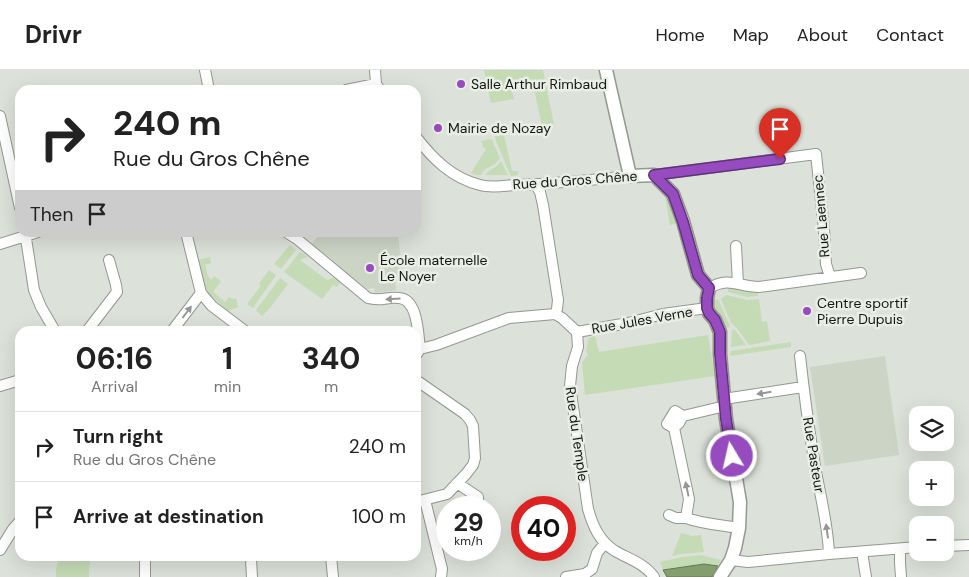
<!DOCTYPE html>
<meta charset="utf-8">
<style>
:root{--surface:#fff;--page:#f6f6f6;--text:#222;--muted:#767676;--line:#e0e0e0}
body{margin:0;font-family:"DM Sans",sans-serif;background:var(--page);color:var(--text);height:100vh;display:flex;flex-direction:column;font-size:19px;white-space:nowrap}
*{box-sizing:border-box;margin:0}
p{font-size:16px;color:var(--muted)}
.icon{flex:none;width:28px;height:28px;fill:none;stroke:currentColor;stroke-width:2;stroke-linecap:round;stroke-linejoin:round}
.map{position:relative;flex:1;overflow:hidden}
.side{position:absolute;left:15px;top:256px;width:406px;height:235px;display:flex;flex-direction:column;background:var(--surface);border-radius:15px;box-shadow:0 5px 20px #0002}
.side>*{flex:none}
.top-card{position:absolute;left:15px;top:15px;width:406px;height:152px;border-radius:15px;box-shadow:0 5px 20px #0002;background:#fff;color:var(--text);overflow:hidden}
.tools{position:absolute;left:909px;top:336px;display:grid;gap:10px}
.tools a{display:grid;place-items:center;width:45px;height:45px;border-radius:10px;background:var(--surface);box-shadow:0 5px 20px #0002;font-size:25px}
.speed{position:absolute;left:436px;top:426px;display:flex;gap:10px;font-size:25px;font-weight:700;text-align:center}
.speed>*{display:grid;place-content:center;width:65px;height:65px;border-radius:50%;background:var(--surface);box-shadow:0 5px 20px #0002;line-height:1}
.speed small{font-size:12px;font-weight:400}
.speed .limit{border:8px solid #d22;background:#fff;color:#111}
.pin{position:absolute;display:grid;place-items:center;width:42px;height:42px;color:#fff;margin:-51px -21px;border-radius:50% 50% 50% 0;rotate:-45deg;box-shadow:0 0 5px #0007}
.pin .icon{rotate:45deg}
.me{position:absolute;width:55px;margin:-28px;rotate:351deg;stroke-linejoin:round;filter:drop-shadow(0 0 4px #0008)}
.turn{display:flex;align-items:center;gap:18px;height:105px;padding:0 15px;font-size:22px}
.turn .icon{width:65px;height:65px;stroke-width:2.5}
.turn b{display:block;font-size:35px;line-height:42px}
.then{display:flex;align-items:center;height:48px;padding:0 15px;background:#0003;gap:10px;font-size:19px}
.eta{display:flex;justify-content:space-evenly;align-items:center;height:85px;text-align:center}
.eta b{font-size:30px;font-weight:700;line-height:35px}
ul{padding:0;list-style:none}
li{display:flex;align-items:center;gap:15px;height:70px;padding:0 15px;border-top:1px solid var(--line)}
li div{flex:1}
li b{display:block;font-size:19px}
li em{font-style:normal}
header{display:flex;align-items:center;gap:30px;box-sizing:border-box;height:70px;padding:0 25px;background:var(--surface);border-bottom:1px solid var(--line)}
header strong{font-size:24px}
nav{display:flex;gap:28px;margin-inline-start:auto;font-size:18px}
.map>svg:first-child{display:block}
.built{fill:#ccd4c6}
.green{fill:#c5dbb5}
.water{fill:#849f6d;stroke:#627652}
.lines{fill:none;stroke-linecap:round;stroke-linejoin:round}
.minor-casing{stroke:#939890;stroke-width:12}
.tertiary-casing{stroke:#939890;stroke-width:15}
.minor{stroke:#fff;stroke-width:10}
.tertiary{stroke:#fff;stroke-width:12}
.oneway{fill:#959695}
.route-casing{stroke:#62317c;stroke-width:12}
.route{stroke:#964cbf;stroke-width:9}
.poi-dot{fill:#964cbf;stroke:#eaefe6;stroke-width:2}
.labels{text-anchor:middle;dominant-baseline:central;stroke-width:5;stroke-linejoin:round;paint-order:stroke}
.poi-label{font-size:14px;fill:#141613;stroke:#eaefe6;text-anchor:start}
.street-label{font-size:14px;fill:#141613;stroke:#eaefe6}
</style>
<header>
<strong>Drivr</strong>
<nav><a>Home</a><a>Map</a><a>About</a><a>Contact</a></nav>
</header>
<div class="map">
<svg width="969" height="507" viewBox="0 0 969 507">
<rect width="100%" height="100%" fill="#dce1d9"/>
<path class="built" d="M321,163h77l4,41 -7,7 1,9 -21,3 -1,-5 -7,1 -10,-8 -1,1 -24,-19v-4l-21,-15z
M885,286l14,99 -74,11 -15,-99z"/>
<path class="green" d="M484,0h59l11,55 -12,2 -10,-48 -22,4 4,16 -23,4z
M504,65l8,36h6v4l-7,1 -15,-35 -1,-5z
M490,69l2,1 8,18 -5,6 -11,6 -3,5h-6l-4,-2 15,-24 -4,-3 1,-2 -2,-2 1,-1z
M501,91l7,14h-23c4,-6 12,-7 16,-14z
M664,120l2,2 13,31 -9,2z
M290,175l6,5 -15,19 -7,-5z
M300,182l8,5 -8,3 27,20 8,-3 6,5 -4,5 -4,-2 -11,14 -38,-27z
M210,187l1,6 -6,2 3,11 3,4 3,-4 7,5 -8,11 12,10 4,-5 3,2 4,-1 2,9 -10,4 -21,-19 -5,-15 -4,-17z
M269,200l7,5 -23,33 -6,-4 14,-18 -2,-2z
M280,208l8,6 -18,24 -8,8 -6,-6z
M728,215l30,5v6l-11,1 -19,-5z
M726,225l21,5 12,-1 3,23 5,-1 3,20 -21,4 -13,-18 -5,-4 -10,-24z
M712,229l7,1 2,6 9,20v1l-4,1c-4,-10 -14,-18 -14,-29z
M733,259l2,1 11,15 -15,2 1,-17z
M708,265l7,41 -130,19 -3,-32 6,-9 -2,-2 2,-11 1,-3 6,-2 4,16z
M791,272v5l-61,9 1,-5z
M681,463l11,3 9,-1 3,17 -23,2 -9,2z
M701,485l20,5 -3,6 -14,-2 -41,6 -3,-8 22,-5z
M60,486h31l-2,13v8h-33v-8z"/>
<path class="water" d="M704,494l14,2 -6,11h-45l-4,-7z"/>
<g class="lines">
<defs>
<path id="minor" d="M205,0l4,20
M375,0l1,14 4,6
M346,20l30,-6
M0,46l20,92
M416,67c17,22 36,41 64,48 11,3 23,1 34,0 39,-1 77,-5 116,-9
M654,105l162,-21 8,75 2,35 4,13
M536,115l4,7 3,13 15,95 -1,9 -2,5 7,4 15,14 1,15 -6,19 -2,20 18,123c5,17 11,32 27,42 14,8 29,12 39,26
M25,162l9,58 7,17 14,24
M186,162l15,61 11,13 33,25
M286,162l11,7 71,59c14,4 20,-2 31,0 19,1 19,36 21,51
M0,174l38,-12
M736,176l2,38
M709,218c21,-12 29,-1 50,-1l102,-14
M87,261l30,-39 -1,-7 -7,-25
M172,261l29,-38
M577,262l51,-9 35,-9 44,-6
M417,284l3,-5 16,-4 73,-27 46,-4
M800,286c4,37 9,74 15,110 5,29 13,58 14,88
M416,310l49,34 5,6 3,6 2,32 -2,7 -7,9 -19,20 -31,8
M0,316l20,-6
M724,329l79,-12
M725,336l-42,10 -4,7 -5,5 15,71 -3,19c17,6 35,7 53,10
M674,358l-7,-4 8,-13 8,5
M457,413l21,14v11
M425,430l17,69 -1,8
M669,445l7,3h10
M945,476l24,-1
M900,479v14l1,14
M0,480l13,-21 7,-8
M862,482l4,25
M145,486v21
M331,486l2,21
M731,490l17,2 81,-8 89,-7
M252,507l-1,-18 2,-3
M566,507l19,-3 7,-5 5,-16 8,-10"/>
<path id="tertiary" d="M606,0l24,106 24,-1 19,19 10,27 15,54 11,13 -2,10v10l2,5 6,7 5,12v22l6,65 14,83 -1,26 -4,20 -4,12 -11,17"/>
</defs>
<use href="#minor" class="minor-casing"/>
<use href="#tertiary" class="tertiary-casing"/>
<use href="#minor" class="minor"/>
<use href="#tertiary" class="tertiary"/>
</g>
<defs><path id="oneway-solid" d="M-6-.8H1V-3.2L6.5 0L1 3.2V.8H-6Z" transform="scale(1.25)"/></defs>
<g class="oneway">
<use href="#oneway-solid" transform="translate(393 229) rotate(176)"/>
<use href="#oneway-solid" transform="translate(187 242) rotate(-53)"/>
<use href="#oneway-solid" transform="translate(764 323) rotate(171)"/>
<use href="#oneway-solid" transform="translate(687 419) rotate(-102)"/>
<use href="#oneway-solid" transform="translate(827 461) rotate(-98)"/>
</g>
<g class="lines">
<defs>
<path id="route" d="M732,386l-6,-37 -6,-65v-22l-5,-12 -6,-7 -2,-5v-10l2,-10 -11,-13 -15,-53 -10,-28 -19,-19 126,-16"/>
</defs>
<use href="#route" class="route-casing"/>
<use href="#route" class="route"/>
</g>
<g class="poi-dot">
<circle cx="461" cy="14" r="5"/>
<circle cx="438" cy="58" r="5"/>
<circle cx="370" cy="198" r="5"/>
<circle cx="807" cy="241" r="5"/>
</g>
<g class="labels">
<g class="poi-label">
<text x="471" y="14">Salle Arthur Rimbaud</text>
<text x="448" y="58">Mairie de Nozay</text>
<text x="380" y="190">École maternelle<tspan x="380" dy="16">Le Noyer</tspan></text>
<text x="817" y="233">Centre sportif<tspan x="817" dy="16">Pierre Dupuis</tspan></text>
</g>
<g class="street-label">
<text transform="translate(575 110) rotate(-4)">Rue du Gros Chêne</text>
<text transform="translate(821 146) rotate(-95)">Rue Laennec</text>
<text transform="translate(642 250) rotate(-10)">Rue Jules Verne</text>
<text transform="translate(577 364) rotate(82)">Rue du Temple</text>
<text transform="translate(814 385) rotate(81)">Rue Pasteur</text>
</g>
</g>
</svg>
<div class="tools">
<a><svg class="icon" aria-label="layers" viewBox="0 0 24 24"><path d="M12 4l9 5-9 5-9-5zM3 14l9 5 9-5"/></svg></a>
<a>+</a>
<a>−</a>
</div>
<div class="speed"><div>29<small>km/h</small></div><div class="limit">40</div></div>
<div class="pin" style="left:780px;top:89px;background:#d93025"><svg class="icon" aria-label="arrive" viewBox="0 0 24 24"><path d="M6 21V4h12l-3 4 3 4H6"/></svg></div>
<svg class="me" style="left:732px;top:386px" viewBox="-20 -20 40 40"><circle r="17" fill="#964cbf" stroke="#fff" stroke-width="3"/><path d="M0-11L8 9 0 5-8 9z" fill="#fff"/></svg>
<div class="top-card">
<div class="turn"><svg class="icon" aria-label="right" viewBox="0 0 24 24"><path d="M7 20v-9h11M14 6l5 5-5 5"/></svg><div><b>240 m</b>Rue du Gros Chêne</div></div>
<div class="then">Then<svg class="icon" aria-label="arrive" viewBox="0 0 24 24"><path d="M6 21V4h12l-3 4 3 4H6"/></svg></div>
</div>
<section class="side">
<div class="eta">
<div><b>06:16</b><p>Arrival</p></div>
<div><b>1</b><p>min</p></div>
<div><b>340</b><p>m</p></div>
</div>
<ul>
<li><svg class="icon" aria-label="right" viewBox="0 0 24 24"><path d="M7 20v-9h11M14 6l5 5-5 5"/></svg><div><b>Turn right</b><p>Rue du Gros Chêne</p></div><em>240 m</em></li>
<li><svg class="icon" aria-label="arrive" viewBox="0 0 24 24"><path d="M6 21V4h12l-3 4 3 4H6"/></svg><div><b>Arrive at destination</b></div><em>100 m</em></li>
</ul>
</section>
</div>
